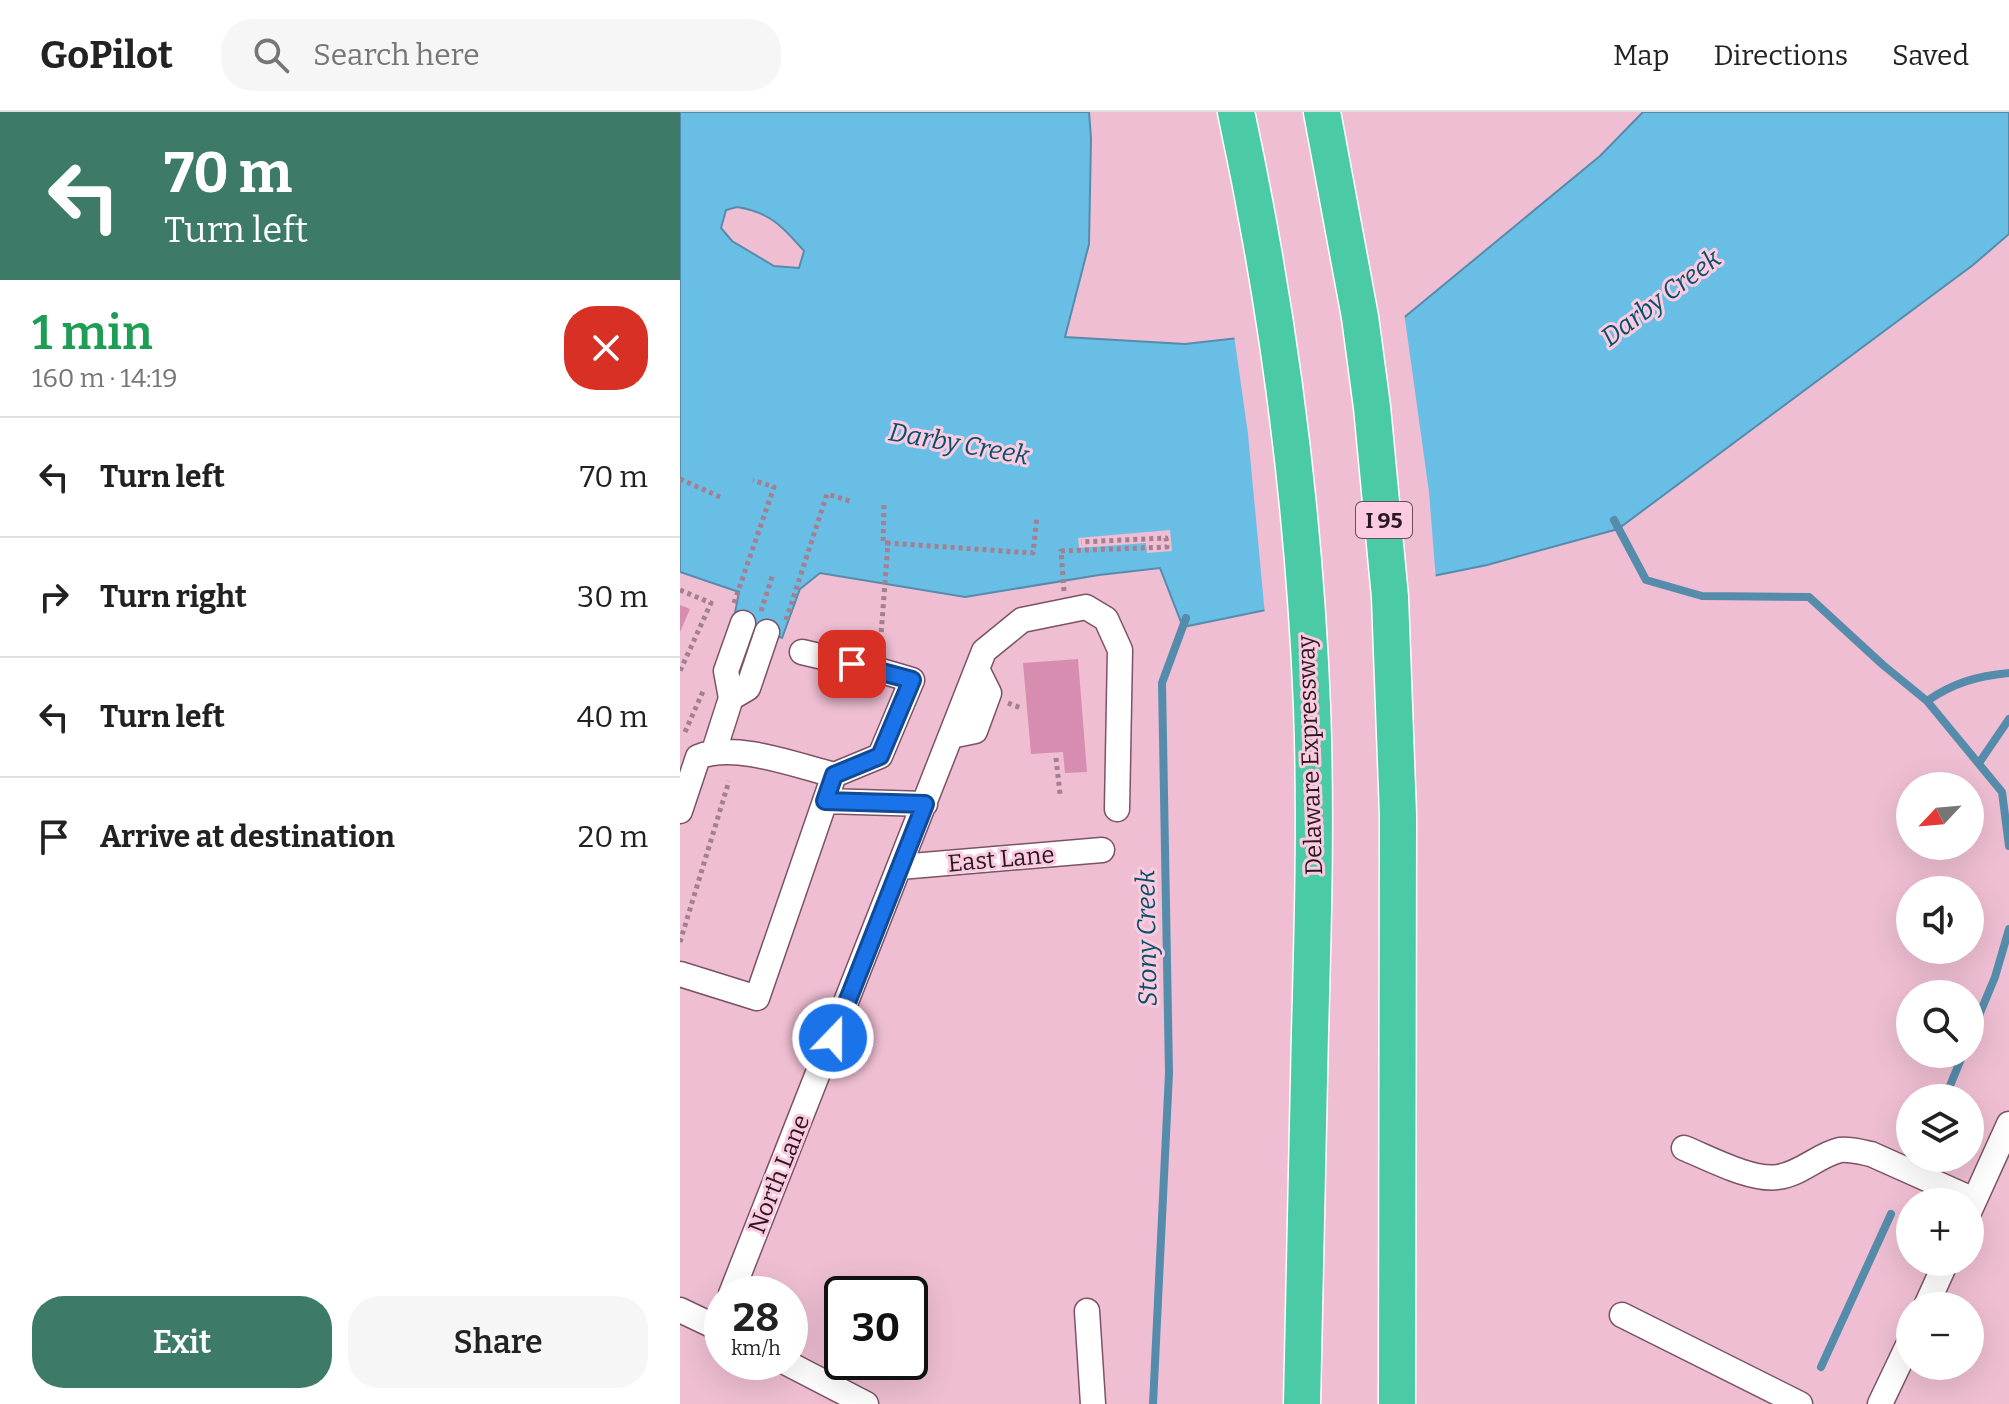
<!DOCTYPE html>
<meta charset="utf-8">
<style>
:root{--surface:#fff;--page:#f6f6f6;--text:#222;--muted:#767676;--line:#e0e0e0;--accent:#3d7a67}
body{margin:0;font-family:Bitter,serif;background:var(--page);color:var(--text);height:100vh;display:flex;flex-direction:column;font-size:30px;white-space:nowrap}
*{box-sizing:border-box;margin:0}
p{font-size:26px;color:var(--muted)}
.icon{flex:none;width:44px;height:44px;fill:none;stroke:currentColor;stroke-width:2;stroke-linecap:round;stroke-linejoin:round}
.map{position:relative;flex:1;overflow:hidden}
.drawer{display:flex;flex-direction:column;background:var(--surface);width:680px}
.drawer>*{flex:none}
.guide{background:#3d7a67;color:#fff;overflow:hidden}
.needle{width:52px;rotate:244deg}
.fabs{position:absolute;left:1216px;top:660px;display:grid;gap:16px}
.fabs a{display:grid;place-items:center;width:88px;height:88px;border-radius:50%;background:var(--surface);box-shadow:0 8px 32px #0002;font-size:40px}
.speed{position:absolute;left:24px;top:1164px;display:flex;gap:16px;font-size:40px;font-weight:700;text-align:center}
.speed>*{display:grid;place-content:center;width:104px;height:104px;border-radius:50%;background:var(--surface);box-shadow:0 8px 32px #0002;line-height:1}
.speed small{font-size:20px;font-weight:400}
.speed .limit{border:4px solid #111;border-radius:12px;background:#fff;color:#111}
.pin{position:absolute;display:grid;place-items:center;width:68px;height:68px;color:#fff;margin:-34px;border-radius:16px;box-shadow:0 4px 12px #0006}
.me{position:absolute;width:88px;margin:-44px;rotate:22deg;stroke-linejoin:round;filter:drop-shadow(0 0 6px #0008)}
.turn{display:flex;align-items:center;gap:28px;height:168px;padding:0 32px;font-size:36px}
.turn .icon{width:104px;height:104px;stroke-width:2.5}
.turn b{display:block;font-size:56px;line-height:68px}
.round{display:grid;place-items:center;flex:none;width:84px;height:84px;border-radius:32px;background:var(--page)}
.headline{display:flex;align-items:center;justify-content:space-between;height:136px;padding:0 32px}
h1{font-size:48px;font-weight:600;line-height:60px;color:#1e9e55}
.primary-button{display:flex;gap:16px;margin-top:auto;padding:16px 32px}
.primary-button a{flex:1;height:92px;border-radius:32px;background:var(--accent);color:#fff;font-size:32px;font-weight:600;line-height:92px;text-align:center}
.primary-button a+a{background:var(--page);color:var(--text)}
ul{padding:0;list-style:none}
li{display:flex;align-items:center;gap:24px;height:120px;padding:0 32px;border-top:2px solid var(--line)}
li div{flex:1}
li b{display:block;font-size:30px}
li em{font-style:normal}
header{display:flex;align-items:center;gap:48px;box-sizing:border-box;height:112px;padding:0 40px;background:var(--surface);border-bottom:2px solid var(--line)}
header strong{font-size:38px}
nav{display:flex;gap:44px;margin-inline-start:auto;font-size:28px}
.search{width:560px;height:72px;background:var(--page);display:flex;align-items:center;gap:20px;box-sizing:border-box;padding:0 28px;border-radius:32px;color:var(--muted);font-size:30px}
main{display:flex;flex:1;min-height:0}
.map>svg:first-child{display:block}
.water{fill:#69bee6;stroke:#568cab;stroke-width:2;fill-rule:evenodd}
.pier{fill:#efbed3}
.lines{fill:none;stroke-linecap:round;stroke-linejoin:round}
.stream{stroke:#568cab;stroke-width:8}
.building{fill:#d78db0}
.minor-casing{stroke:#7c5265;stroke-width:27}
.highway-casing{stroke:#fff;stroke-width:39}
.path{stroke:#a37f8f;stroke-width:5;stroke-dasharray:4 4;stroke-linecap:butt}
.minor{stroke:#fff;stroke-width:24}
.highway{stroke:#4acaa5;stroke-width:36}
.route-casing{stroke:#114b97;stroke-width:20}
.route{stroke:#1a73e8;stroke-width:14}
.labels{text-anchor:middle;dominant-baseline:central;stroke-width:6;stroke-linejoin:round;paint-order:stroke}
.shield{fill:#fccbe0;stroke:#684e5a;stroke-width:2}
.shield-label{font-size:22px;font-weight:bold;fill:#291820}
.street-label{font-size:24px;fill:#291820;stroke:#fccbe0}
.water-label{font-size:26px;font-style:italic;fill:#07506b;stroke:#fccbe0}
</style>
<header>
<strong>GoPilot</strong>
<div class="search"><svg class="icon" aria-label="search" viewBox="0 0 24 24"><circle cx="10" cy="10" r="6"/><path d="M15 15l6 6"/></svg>Search here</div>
<nav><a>Map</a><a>Directions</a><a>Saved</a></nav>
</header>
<main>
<section class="drawer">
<div class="guide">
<div class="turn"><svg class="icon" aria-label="left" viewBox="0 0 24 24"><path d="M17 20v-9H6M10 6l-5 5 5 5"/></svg><div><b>70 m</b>Turn left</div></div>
</div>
<div class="headline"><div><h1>1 min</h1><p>160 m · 14:19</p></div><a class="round" style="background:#d93025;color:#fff"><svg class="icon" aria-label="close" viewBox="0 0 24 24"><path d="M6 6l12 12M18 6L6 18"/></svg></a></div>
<ul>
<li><svg class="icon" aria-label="left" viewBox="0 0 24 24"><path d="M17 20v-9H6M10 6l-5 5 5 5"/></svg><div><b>Turn left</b></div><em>70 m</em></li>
<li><svg class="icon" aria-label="right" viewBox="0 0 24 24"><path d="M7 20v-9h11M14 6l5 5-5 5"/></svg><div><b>Turn right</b></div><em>30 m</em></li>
<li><svg class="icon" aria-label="left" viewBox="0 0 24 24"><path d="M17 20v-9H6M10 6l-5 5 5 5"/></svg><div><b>Turn left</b></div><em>40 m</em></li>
<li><svg class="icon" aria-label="arrive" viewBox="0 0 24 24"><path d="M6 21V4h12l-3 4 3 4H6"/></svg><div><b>Arrive at destination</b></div><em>20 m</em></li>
</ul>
<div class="primary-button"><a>Exit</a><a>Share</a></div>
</section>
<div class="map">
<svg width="1329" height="1292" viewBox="0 0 1329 1292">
<rect width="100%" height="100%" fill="#efbed3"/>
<path class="water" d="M0,0h409l2,26 -2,106 -24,93 120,7 216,-24 199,-164 43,-44h366v122l-36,31 -355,264 -131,36 -304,62 -23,-59 -61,7 -134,22 -145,-24 -20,16 -18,49 -48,-20 5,-26 -59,-20zM57,95c33,5 46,20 67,44l-5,17 -25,-2 -42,-25 -11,-13 5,-18z"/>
<path class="pier" d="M724,200l25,180 7,88 -171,35 -17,-181 -14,-99 165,-19z
M490,418l2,21 -25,2 -1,-10 -67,5 -1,-10z"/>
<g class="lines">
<path class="stream" d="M934,408l32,60 56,16 107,1 74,68 44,36 75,91 7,54
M1247,589c26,-18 50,-25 82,-28
M1299,651l30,-44
M1290,925l25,-60 14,-48
M1265,986l18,-44
M1141,1255l70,-153
M473,1292l16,-331 -7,-390 24,-65"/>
</g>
<path class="building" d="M0,493l10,4 -10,23z
M398,547l9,113 -22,1 -2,-21 -32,2 -8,-91z"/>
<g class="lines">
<defs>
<path id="minor" d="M122,540l76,18 34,10 -32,76 -46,19
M51,586l-5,-27 17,-48
M271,624l24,-5 14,-38 -12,-24
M34,639l17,-53 17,-10 19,-56
M145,689l100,3
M0,699l18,-54c37,-15 97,8 136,18l-77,223 -77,-24
M220,755l202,-17
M1004,1036c25,10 67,33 94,29 23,-3 40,-22 62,-27 10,-1 21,2 31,4l103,46
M1290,1098l39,-86
M51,1182l253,-643 38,-31 64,-13 20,12 14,31 -3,159
M1246,1194l20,-44
M0,1198l42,20
M407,1199l6,93
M942,1203l178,89
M105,1250l81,42
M1200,1292l30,-63"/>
<path id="highway" d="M556,0c42,195 68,395 76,594 4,109 1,218 -2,326 -3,124 -6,248 -8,372
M642,0l38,205 12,90 18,190 8,218 -1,589"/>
</defs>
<use href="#minor" class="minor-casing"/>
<use href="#highway" class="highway-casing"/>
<path class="path" d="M0,367l40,18
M204,393l-1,38h5
M0,478l31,13 -31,68
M384,479l-3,-40 106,-4 -1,-9 -85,4
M54,491l40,-116 -21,-7
M81,499l12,-37
M106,508l41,-126 26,8
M200,536l8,-105 145,10 4,-37
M328,591l13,5
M5,620l19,-43
M376,646l4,36
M0,830l49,-161"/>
<use href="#minor" class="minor"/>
<use href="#highway" class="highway"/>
</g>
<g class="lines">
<defs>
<path id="route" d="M153,926l92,-234 -100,-3 9,-26 46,-19 32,-76 -60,-16"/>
</defs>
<use href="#route" class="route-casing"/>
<use href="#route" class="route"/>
</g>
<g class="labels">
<rect class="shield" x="676" y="390" width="56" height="36" rx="6"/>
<g class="shield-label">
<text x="704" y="408">I 95</text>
</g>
<g class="street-label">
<text transform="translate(630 643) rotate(-92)">Delaware Expressway</text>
<text transform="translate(321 747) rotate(-5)">East Lane</text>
<text transform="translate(99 1062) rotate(-68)">North Lane</text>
</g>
<g class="water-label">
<text transform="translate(981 186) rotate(-37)">Darby Creek</text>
<text transform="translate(279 332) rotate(10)">Darby Creek</text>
<text transform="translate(467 826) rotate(-91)">Stony Creek</text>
</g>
</g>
</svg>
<div class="fabs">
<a><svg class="needle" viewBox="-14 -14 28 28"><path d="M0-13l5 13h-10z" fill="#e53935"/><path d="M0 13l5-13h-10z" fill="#767676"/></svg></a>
<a><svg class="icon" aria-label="sound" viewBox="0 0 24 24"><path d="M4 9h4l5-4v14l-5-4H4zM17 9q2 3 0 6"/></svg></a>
<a><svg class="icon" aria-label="search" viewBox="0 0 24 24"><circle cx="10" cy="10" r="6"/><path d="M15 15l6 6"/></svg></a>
<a><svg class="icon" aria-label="layers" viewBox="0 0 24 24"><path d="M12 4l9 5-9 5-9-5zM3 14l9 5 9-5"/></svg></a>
<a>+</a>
<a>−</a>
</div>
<div class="speed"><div>28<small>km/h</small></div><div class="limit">30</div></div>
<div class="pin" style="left:172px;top:552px;background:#d93025"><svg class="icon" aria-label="arrive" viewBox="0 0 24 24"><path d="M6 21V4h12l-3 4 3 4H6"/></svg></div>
<svg class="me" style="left:153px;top:926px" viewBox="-20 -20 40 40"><circle r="17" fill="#1a73e8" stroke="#fff" stroke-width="3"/><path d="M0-11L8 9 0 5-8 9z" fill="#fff"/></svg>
</div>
</main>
